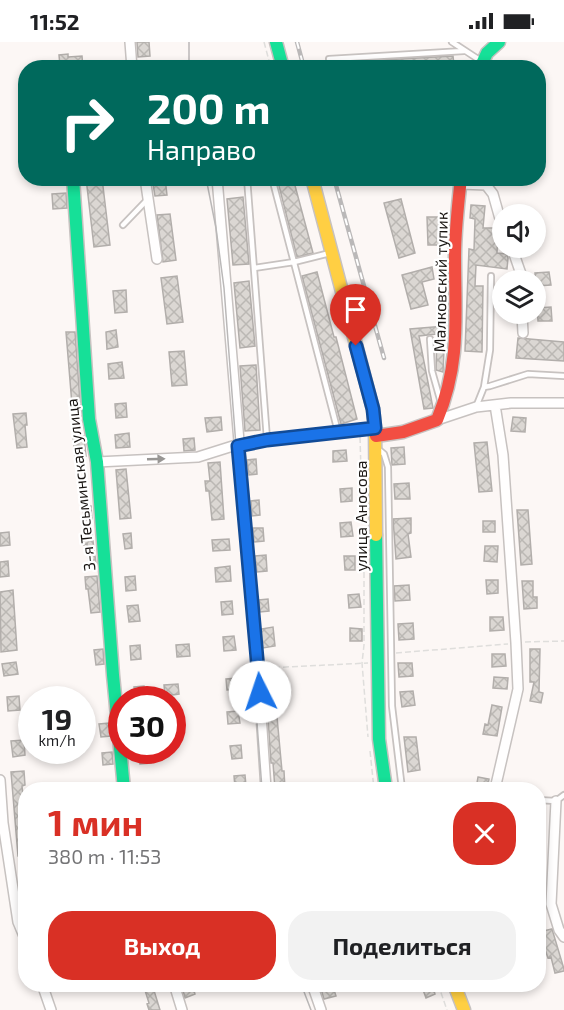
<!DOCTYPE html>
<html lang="ru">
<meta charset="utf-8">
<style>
:root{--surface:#fff;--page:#f2f2f2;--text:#202124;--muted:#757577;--accent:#d93025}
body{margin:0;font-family:"Exo 2",sans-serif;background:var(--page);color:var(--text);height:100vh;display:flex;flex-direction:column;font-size:22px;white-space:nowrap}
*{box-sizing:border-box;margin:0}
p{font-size:20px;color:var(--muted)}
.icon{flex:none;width:33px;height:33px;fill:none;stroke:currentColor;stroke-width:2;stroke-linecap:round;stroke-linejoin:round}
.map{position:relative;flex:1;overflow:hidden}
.panel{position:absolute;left:18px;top:740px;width:528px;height:210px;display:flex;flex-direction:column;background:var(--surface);border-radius:24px;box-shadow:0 3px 9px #0003}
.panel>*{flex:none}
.guide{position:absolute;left:18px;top:18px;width:528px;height:126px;border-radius:24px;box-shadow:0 3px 9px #0003;background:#00695c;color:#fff;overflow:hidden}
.fabs{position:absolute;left:492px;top:162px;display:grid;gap:12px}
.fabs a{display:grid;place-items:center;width:54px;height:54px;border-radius:50%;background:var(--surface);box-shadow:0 3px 9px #0003;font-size:30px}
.speed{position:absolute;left:18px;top:644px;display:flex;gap:12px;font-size:30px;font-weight:700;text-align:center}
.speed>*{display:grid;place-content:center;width:78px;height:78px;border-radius:50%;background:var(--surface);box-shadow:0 3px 9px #0003;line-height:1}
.speed small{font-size:15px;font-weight:400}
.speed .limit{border:9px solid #d22;background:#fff;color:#111}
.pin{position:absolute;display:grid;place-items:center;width:51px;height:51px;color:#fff;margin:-62px -26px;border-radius:50% 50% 50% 0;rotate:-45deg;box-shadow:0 0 6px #0007}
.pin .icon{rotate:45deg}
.me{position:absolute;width:66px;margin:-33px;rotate:356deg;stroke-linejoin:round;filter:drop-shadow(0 0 4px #0008)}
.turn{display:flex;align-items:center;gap:21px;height:126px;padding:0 30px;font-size:27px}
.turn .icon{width:78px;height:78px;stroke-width:2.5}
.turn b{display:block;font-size:42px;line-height:51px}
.round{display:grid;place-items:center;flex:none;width:63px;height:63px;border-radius:24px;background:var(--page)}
.head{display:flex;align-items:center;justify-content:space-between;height:102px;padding:0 30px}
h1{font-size:36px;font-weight:700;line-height:45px;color:var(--accent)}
.cta{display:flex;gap:12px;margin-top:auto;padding:12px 30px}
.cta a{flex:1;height:69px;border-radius:24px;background:var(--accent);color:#fff;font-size:24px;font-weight:700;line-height:69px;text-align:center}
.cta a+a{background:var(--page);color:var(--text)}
.status{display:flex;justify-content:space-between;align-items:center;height:42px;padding:0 30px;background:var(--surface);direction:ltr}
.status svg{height:16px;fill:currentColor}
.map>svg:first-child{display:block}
.building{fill:url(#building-cross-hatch);stroke:#b2aeab;stroke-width:1.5}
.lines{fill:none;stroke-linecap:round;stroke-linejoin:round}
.lane-casing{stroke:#c7c2c0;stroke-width:8}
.street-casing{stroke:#c7c2c0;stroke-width:12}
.fast-casing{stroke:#c7c2c0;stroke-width:15}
.slow-casing{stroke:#c7c2c0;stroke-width:15}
.jam-casing{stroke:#c7c2c0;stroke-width:15}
.path{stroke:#dfdedc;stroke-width:1.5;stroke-dasharray:6 3;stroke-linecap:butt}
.lane{stroke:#fffefe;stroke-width:4.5}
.street{stroke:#fffefe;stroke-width:9}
.fast{stroke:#16e098;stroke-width:12}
.slow{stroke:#ffcf43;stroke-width:12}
.jam{stroke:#f24e42;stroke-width:12}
.tram{stroke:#bab8b8;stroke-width:1.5}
.rail-casing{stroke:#bab8b8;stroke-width:4.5}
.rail{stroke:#fff;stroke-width:2;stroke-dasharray:7;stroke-linecap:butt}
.oneway{fill:#989694}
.route-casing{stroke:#114b97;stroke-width:15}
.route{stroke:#1a73e8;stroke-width:10}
.labels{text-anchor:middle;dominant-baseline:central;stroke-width:4.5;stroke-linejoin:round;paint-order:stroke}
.street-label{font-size:16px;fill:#1a1613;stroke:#fff}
</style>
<div class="status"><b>11:52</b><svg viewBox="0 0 49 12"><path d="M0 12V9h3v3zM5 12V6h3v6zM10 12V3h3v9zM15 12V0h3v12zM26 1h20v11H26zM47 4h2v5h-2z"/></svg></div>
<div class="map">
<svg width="564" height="968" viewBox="0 0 564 968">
<defs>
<pattern id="building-cross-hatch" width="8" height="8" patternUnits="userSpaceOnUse" patternTransform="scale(1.5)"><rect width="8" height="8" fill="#dbd7d3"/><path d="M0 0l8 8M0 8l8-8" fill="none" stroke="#bbb8b4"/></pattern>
</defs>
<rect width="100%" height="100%" fill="#fcf7f5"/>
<path class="building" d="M137,0h12l1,14 -12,1z
M68,12v3l14,-1 1,12 -23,-2 -1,-11z
M453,14l1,9h-13l1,3h-112v-5z
M86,136h16l8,67 -16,2z
M152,136h13l2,17 -12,1z
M277,136h16l20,75 -16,4z
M66,151l1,15 -14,1 -1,-15z
M243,155l6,67 -16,1 -6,-66z
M401,157l14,54 -16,5 -15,-55z
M471,163l14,1 -2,22h13l2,3 -1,22 10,1 1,4 -1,11 -31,-4 -1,21h8l-1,66 -17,-1 4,-102 5,1 1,-31 -5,-1z
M170,172l6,46 -13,2 -6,-47z
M427,175h13v17h2v11h-14z
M432,225l2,12 -12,3 6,23 -17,4 -9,-34z
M317,230l17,65h2l21,82 -16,5 -39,-148z
M549,230l2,13 -15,1 -1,-13z
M177,234l6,46 -16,2 -6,-46z
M249,239l6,65 -15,2 -6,-65z
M126,248l1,22 -12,1 -2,-22z
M551,265l1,14h-14l-1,-13z
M445,284l-2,46 -7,-2 1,-36 -18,2 14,72 -9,1 -14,-80z
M116,288l2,17 -11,2 -1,-17z
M66,290h9l6,84 -8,1z
M518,296l46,4v19l-48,-3z
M184,309l3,34 -15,1 -3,-34z
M122,320l2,16 -15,1 -1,-15z
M256,323l4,65 -15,1 -5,-65z
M126,361l1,14 -11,1 -1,-14z
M26,371l1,12h-2l2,22 -10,1 -4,-34z
M221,375l1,13 -15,2 -2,-14z
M513,375l13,1 -1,14 -14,-1z
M129,391l1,14 -14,1 -1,-13z
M84,394l2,20 -11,1 -2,-20z
M194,396l1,12 -11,1 -1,-12z
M487,400l5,49 -13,1 -5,-49z
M404,405l1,17 -13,1 -1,-17z
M346,408l1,11 -14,1v-11z
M256,417l1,15 -8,1 -2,-15z
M220,420l4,57 -12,1 -3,-29h-3l-1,-10h5l-2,-18z
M126,427l5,49 -11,1 -4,-49z
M409,441l1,16h-15l-1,-15z
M352,446v13l-11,1 -1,-13z
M259,458l1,15 -8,1 -1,-15z
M91,464l1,13 -8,1 -1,-13z
M517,468h11l4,54 -11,1z
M411,476v15l-3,1 3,23 -15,2 -3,-40z
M483,479h12v11h-12z
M351,480l2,14 -12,1 -1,-14z
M253,486h10l1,13 -10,1z
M9,490l1,13 -10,1v-13z
M131,491l1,15 -7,1 -2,-15z
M92,492l4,29 -7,1 -2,-20 -3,1 -1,-10z
M229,497l1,11 -17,1 -1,-11z
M485,504h13l-1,16 -13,-1z
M266,513l1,16 -10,1 -2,-16z
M344,514h11v14h-10z
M8,519l1,15 -9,1v-15z
M230,524l1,15 -15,1 -1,-14z
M97,534l3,36 -9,1 -3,-24h-2l-1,-12z
M135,534l1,14 -10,1 -1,-14z
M486,538h12v13l-11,1z
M522,539h11v16h4v11l-13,1z
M409,543l1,15 -15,1 -1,-15z
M13,548l4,60 -16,2 -1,-60z
M359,552l2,13 -12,1 -1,-13z
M268,557l1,12 -9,1 -1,-12z
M232,559l1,13 -11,1 -1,-13z
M138,563l2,16 -11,1 -2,-16z
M490,575h13l1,13 -14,1z
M413,581l1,16 -15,1 -1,-16z
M273,585l2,19 -12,2 -2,-19z
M350,586l12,1v12h-12z
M234,594l2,14 -12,1 -1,-14z
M189,602l1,12 -13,1 -1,-12z
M140,603l1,14 -10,1 -1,-14z
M103,607l1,15 -8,1 -2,-15z
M530,607h10l-1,43 4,1 -2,10 -11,-2 4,-19h-4z
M492,612h13l1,12 -14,1z
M16,620l2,12 -14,2 -2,-12z
M398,621h14l1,13 -14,1z
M275,634l2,14 -10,1 -2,-14z
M494,635l14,1 -1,11 -14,-1z
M237,636l1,11 -11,1 -1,-11z
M178,642l1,10 -14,2 -1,-11z
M144,644l1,11 -10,1 -1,-11z
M413,649l2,14 -13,2 -2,-15z
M19,654l1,14 -12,1 -1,-14z
M492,663l10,2 -5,29 -14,-2 2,-10 3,1z
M238,669l2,12 -12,1 -1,-12z
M277,675l5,54h2l1,18h-10l-2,-26h-2l-3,-45z
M109,681l2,13 -10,1 -2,-13z
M404,695h12l4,33 -12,2z
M24,698l1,15 -12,2 -2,-16z
M241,703l1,13 -10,1 -2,-13z
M112,710l1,12 -10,1 -1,-12z
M150,710l1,11 -11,1 -1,-11z
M24,729l1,14 -3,1 4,37v32l-8,1 -7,-84z
M245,733l1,11 -11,1 -1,-11z
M478,735l11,2 -2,10h-11z
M552,887l12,40v2l-9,2 -4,-16 -3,1 -9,-26z
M143,942h9l8,26h-11l-2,-6 2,-1z
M192,942l3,10 -10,4 -3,-11z
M327,942h5l4,12 -12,3 -4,-13z
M432,942l3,10 -9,4 -4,-11z"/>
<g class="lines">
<defs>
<path id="lane" d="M452,0l29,19
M329,17l135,-8
M247,136l20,261
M272,136l66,254
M486,143l10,-7
M123,183l25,-26
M254,226l40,-6 36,-9
M430,297l2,32 9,32
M484,345l6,-37 1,-74
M476,365l8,-20 6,-1 38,-12 36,2
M378,407l6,5 4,13 4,239 10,83
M538,758l18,1 8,-6"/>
<path id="street" d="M130,0l2,26
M145,136l12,81
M217,136l41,491 8,120
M461,142l25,1 7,9 9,32
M512,206l9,26v6
M522,272l1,19
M437,378l39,-13 35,-4h53
M97,420l101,-5 38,-12 31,-5 108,-13
M0,738l3,43 15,99 8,19
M495,747l23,-100 -2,-46 -13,-188 -8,-50
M556,759l-5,103 8,26 5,7
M42,942l9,26
M174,942l8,26
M312,942l9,26"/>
<path id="fast" d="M276,0l7,26
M480,26l7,-15 12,-11
M73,136l16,241 8,43 16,213 11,114
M376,493l3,204 7,50"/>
<path id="slow" d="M312,136l61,231 2,18 1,108
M454,942l10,26"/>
<path id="jam" d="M376,394l27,-4 34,-12c24,-58 18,-103 18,-164 0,-26 3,-52 6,-78"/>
</defs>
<use href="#lane" class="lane-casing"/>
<use href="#street" class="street-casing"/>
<use href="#fast" class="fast-casing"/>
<use href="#slow" class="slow-casing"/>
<use href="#jam" class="jam-casing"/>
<path class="path" d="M264,0l7,26
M360,395l4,136v72l-2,18 6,74
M525,600l39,-1
M396,611l112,-9
M265,626l103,-5
M370,709l4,38
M438,942l9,26"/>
<use href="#lane" class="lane"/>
<use href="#street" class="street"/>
<use href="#fast" class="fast"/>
<use href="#slow" class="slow"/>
<use href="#jam" class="jam"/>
<path class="tram" d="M189,26v-26
M206,136l10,50 8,60 38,501
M301,942l10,26"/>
<defs>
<path id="rail" d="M297,0l7,26
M334,136l50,180"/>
</defs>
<use href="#rail" class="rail-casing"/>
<use href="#rail" class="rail"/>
</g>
<defs><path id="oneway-solid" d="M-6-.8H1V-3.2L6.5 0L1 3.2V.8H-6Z" transform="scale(1.5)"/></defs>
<use class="oneway" href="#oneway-solid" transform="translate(156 417) rotate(-2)"/>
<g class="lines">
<defs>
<path id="route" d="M260,650l-22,-246 29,-6 108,-12 -2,-19 -17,-63"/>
</defs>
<use href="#route" class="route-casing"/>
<use href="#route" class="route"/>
</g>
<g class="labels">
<g class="street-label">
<text transform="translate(440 240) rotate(-89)">Малковский тупик</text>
<text transform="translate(80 443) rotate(-96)">3-я Тесьминская улица</text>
<text transform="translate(360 474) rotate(-90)">улица Аносова</text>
</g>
</g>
</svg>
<div class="fabs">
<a><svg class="icon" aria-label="sound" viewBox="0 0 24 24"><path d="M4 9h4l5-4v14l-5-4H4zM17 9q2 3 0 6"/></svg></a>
<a><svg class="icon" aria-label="layers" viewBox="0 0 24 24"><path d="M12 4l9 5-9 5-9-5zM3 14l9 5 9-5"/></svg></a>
</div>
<div class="speed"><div>19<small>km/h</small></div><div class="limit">30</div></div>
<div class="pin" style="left:356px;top:304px;background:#d93025"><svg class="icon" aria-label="arrive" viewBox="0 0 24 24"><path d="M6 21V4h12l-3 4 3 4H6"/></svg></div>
<svg class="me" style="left:260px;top:650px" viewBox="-20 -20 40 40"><circle r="19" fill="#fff"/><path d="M0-13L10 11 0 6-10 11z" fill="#1a73e8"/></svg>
<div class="guide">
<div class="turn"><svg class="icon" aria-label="right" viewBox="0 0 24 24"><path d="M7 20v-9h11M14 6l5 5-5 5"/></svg><div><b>200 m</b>Направо</div></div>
</div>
<section class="panel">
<div class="head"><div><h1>1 мин</h1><p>380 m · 11:53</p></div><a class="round" style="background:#d93025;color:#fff"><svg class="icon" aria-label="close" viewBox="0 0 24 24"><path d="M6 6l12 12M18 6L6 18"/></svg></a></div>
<div class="cta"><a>Выход</a><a>Поделиться</a></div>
</section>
</div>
